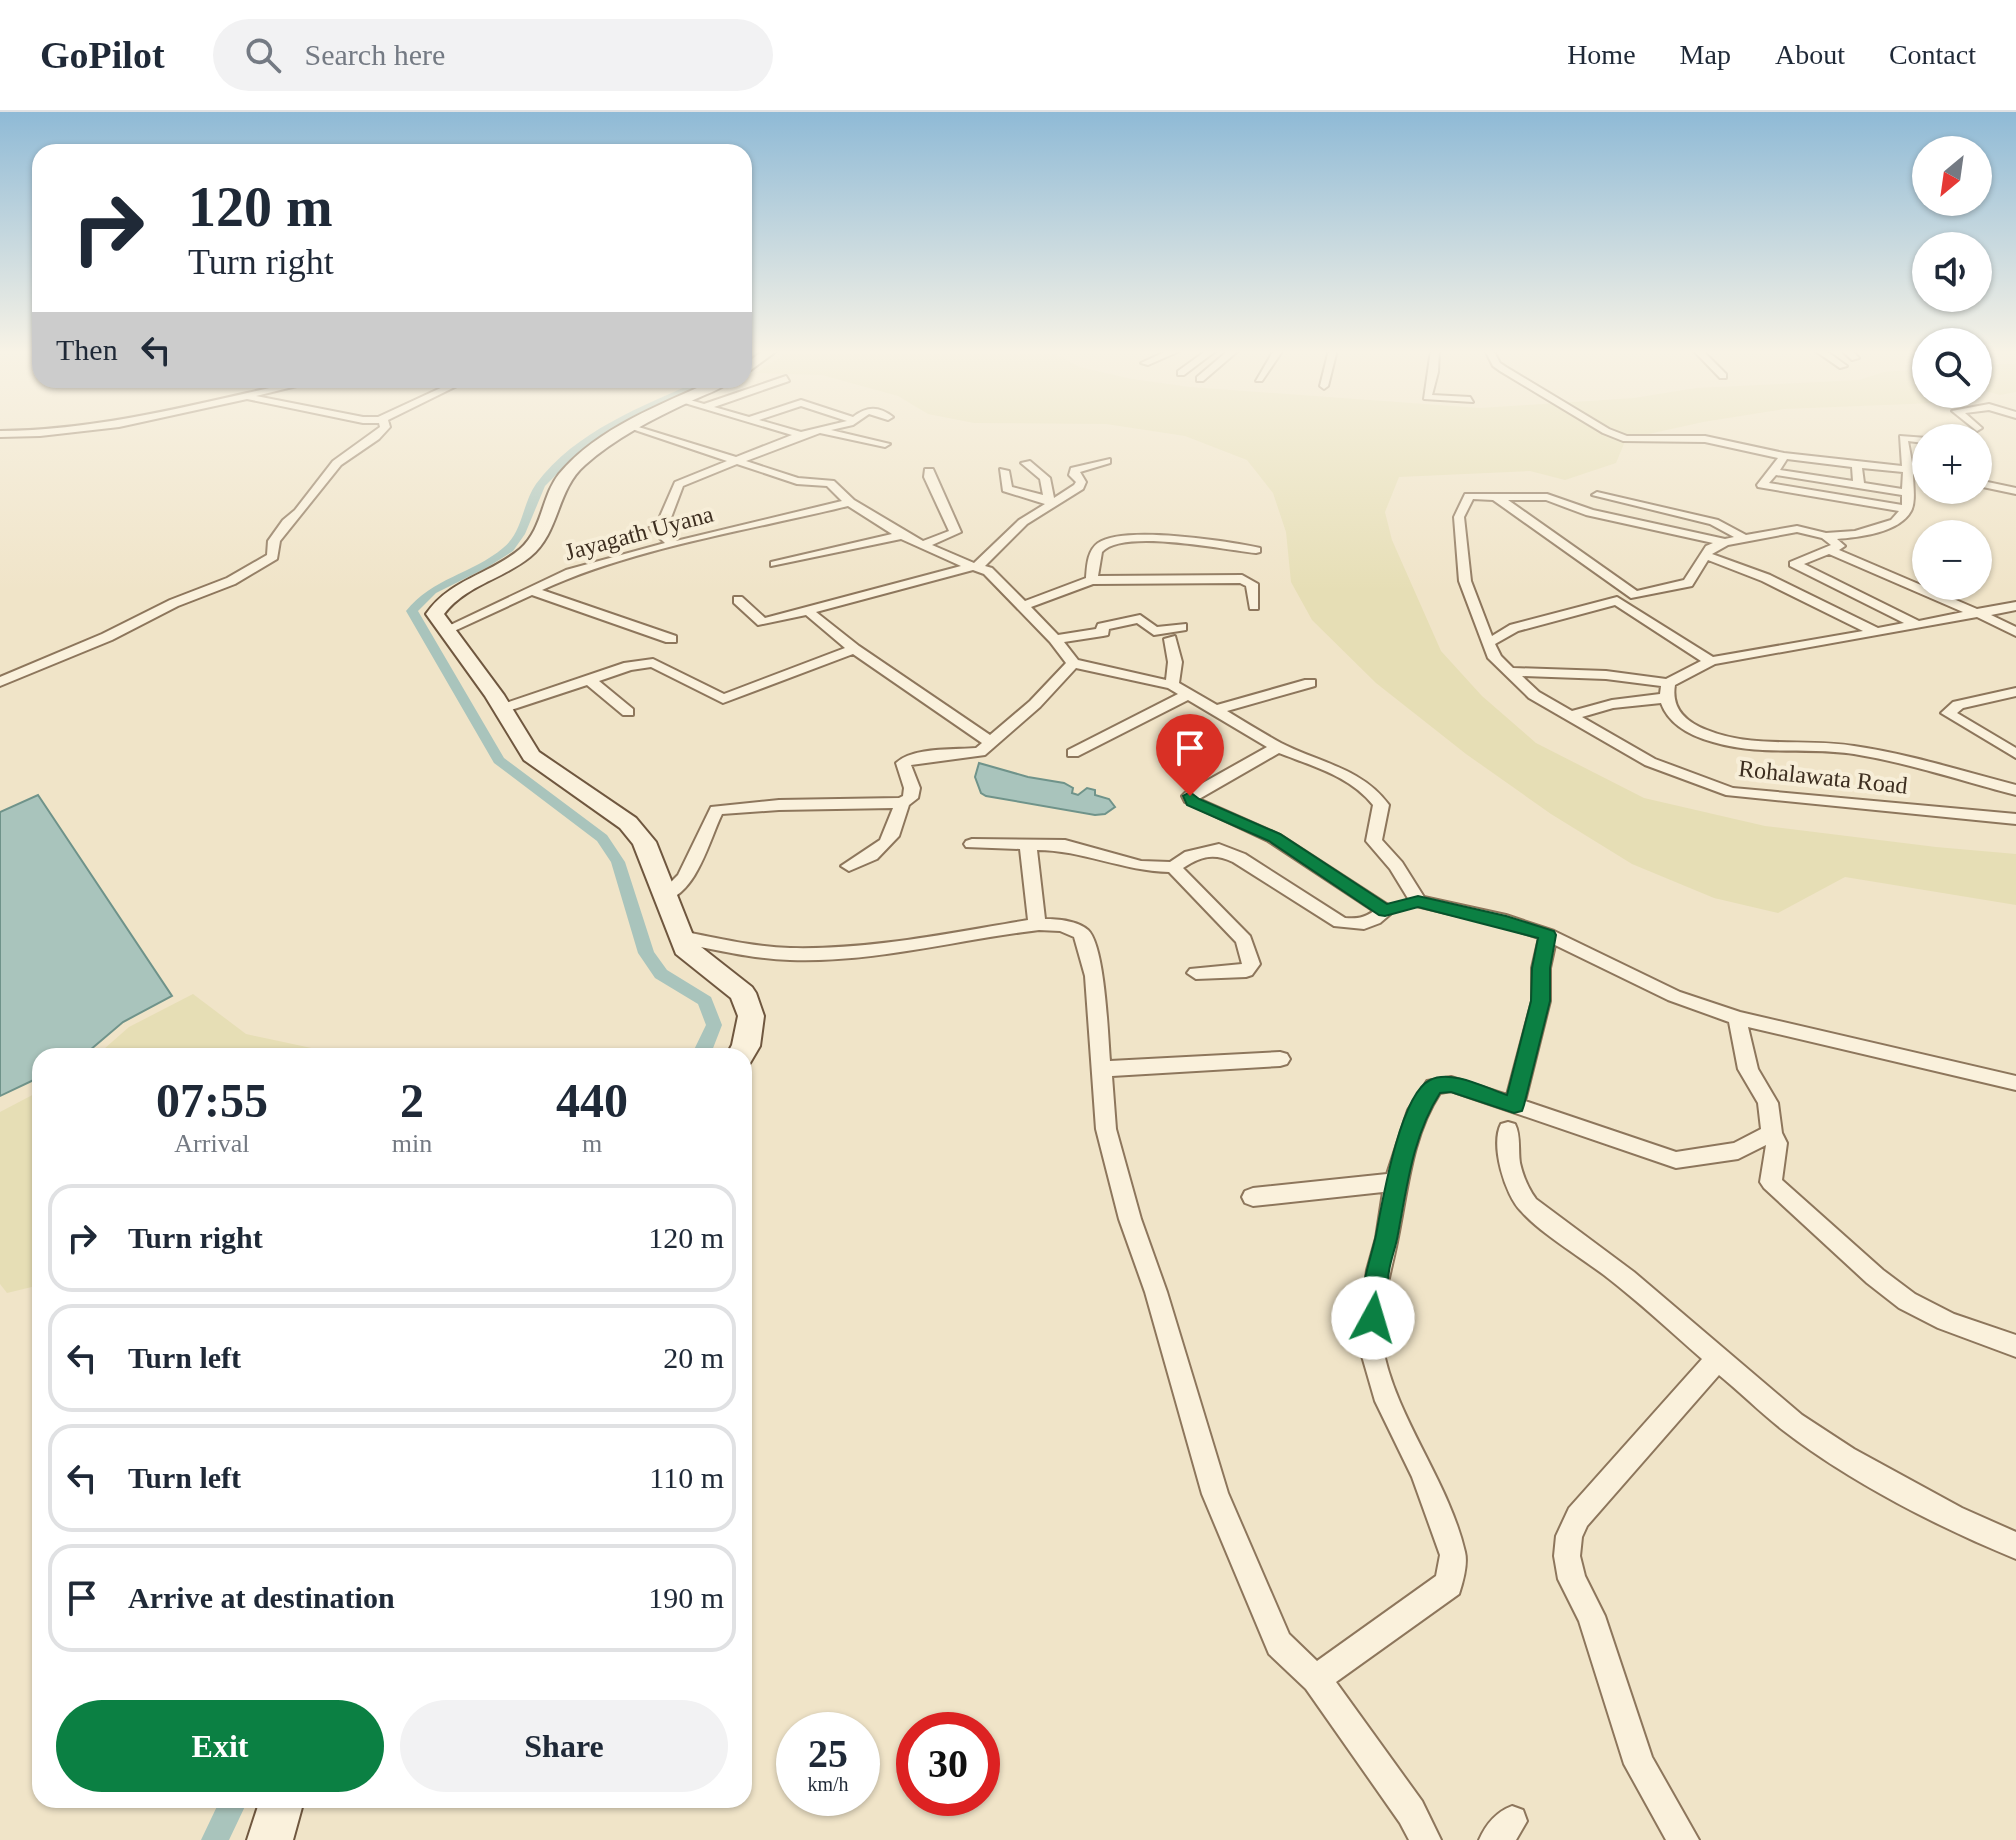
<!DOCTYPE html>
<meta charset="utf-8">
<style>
:root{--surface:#fff;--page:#f2f2f3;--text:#1f2937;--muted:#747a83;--line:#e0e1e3;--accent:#0b8043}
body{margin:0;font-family:"Times New Roman",serif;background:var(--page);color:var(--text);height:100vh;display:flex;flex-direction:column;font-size:30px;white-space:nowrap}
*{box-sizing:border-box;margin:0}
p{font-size:26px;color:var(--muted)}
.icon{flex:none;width:44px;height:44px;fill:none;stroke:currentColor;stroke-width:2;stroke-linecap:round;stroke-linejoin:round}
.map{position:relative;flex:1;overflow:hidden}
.drawer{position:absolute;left:32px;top:936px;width:720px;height:760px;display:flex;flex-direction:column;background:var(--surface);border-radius:24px;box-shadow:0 2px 6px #0004}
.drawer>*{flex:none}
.guide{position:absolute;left:32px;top:32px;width:720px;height:244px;border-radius:24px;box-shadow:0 2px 6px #0004;background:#fff;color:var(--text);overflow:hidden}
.needle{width:52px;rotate:209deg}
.controls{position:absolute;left:1912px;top:24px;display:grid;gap:16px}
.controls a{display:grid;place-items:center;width:80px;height:80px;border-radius:50%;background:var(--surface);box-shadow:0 2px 6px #0004;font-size:40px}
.speed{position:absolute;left:776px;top:1600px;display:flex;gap:16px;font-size:40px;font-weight:700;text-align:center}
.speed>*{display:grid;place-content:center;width:104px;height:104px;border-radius:50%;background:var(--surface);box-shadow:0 2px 6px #0004;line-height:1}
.speed small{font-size:20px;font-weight:400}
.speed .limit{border:12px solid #d22;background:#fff;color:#111}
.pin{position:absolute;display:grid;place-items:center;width:68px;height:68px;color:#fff;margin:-82px -34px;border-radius:50% 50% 50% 0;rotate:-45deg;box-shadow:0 0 8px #0007}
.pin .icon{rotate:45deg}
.me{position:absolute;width:88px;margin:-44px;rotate:6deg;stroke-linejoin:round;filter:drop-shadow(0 0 6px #0008)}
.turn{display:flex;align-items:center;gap:28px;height:168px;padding:0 24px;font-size:36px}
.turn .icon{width:104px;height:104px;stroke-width:2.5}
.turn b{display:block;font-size:56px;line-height:68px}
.then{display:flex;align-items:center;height:76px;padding:0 24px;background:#0003;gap:16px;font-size:30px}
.eta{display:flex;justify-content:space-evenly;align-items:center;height:136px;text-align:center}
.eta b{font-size:48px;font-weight:700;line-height:56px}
.button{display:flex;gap:16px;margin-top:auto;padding:16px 24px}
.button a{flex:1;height:92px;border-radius:48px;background:var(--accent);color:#fff;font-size:32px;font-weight:700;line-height:92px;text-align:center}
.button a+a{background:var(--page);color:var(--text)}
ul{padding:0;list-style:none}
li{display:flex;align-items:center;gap:24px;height:108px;margin:0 16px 12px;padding:0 8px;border:4px solid var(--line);border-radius:24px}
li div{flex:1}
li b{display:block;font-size:30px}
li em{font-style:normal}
header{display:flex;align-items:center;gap:48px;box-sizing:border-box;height:112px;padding:0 40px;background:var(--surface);border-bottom:2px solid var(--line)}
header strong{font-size:38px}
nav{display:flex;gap:44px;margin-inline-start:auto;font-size:28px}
.search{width:560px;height:72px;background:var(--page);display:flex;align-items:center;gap:20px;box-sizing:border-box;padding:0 28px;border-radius:44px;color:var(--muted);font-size:30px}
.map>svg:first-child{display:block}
.farmland{fill:#e6deb5}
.water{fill:#a9c4bc;stroke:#6f938a;stroke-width:2}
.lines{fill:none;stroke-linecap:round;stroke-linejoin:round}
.canal{fill:#a9c4bc;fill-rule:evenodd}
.street-casing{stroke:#8d765c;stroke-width:4}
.secondary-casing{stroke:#6f573f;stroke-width:4}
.street{fill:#faf1dc;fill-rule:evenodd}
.secondary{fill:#faf1dc;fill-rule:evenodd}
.route{fill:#0b8043;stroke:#07532c;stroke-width:2}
.labels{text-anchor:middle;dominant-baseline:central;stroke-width:8;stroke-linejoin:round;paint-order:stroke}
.far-street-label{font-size:24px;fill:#3d2e20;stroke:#f7eed8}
</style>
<header>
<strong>GoPilot</strong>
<div class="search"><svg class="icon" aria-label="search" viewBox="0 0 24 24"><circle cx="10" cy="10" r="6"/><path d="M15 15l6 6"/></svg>Search here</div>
<nav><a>Home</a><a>Map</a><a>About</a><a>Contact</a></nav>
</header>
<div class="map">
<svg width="2016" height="1728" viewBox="0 0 2016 1728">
<rect width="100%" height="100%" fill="#f0e4c8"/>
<path class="farmland" d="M791,238h256l33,17 52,12 58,8 290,21 154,-10 62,-10 163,-8 25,-8 42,-3v22l-3,1 12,11 -151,6 -81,13 -77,17 -10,24 -51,17 -35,-9 -131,6 -14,35 7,28 49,111 41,45 54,47 108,55 121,28 171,21 80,7v51l-171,-28 -67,36 -64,-15 -82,-34 -81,-50 -85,-60 -90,-71 -64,-63 -21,-38 -5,-50 -13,-39 -26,-33 -62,-24 -79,-12 -132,-1 -46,-9 -30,-18 -76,-21 -66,-2z
M1978,252h38v28l-16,3 -22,-6z
M193,882l53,40 103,22h-253l33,-29z
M40,979v194l-33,8 -7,-9v-172z"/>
<path class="water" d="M979,651l49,14 36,6 9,5 -1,5 6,2 9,-7 8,2v5l14,4 6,8 -10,7 -10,1 -109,-19 -5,-3 -6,-16z
M38,683l134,201 -49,26 -40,34h-43v21l-40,19v-284z"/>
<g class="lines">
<path class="canal" d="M753,238h8l-17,13v-6z
M701,268h10l-90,44 -42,28 -34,34 -20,48 -12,17 -25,16 -52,26 -18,18 86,147 103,77 18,27 29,90 13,18 44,27 11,28 -12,31h-19l15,-31 -8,-21 -43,-26 -17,-25 -27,-91 -14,-21 -103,-78 -88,-152c26,-33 66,-37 97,-63 20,-16 19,-44 33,-64 39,-53 107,-78 165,-104z
M220,1688h28l-19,40h-28z"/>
<defs>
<path id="street" d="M1169,238h13l-34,15 -7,-2z
M1207,238h10l-33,25h-6v-4z
M1229,238h10l-36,31h-6v-4z
M1274,238h9l-21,31h-6z
M1329,238h8l-9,36 -4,3 -4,-3z
M1431,238h8l-1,22 -6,23 38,2 3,5 -49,-3z
M1485,238h8l7,13 6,4 103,62 18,7h78l79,17 118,13 -2,-30 27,2 -3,5 -16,-2 5,27 13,2v6l-13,-2c0,11 3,28 -2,37 -12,22 -52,26 -74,28l8,7 -6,4 138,59 39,-7v8l-25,5 25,12v9l-39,-19 -262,47 -40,21c-4,24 11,37 32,45 46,19 99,8 147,16 55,8 108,25 162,39v10c-54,-14 -107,-32 -162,-41 -47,-7 -95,2 -141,-12 -22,-6 -44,-17 -52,-39l-48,5 -31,9 73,42 78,29 283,26v10l-290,-29 -81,-30 -116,-67 -41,-40 -29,-77 -5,-64 11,-23h82l46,16 132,29 9,-2 -24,-13 -118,-29 5,-3 121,28 28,15 51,-9 29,7 29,-2 36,-11 8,-9 -141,-24 -1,-2 21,-27 -73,-16 -82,-1 -20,-8 -103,-62 -7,-5zM1787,347l65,8 1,14 -73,-11zM1862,356l41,4 -1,17 -38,-6zM1776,363l126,20v10l-133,-22zM1473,387l20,1 138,98 61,-12 16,-26 54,21 101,50 -150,26 -96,-60 -107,28 -18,11 -21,-55 -7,-64zM1508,388h38l40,15 127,28 -7,3 -22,34 -47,11zM1797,420l25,6 9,7 -41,17v4l114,57 -26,5 -108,-53 -58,-21 16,-9zM1829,442l134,58 -44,9 -115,-57zM1615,493l86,56 -35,18 -60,-8 -93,-3 -12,-12 -6,-12 23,-13zM1522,564l84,3 55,7 -1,8 -48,6 -40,11 -33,-19z
M1693,238h9l24,24v4h-6z
M1814,238h11l22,16 -7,2z
M1841,238h10l8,8 -7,2z
M786,264l3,5 -75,26 35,10 52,-17 52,17c14,-11 26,-11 40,0l-5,3 -19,-6 -16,11 -22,5 59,14 -5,3 -65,-14 -74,28 52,17 36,3 20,19 69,41 26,-10 -25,-54 1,-8h8l28,63 -29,13 42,18 45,-43 26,-16 -42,-13 -3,-22 9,2 3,16 31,8 -3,-16 -19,-16 9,-2 20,17 4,20 20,-13 2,-3 -7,-7 2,-7 39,-9v4l-30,9 6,10 -3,7 -56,35 -42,42 7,2 33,33 61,-23c1,-11 1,-27 12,-35 25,-18 131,-2 162,5v4l-4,1c-31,-3 -133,-25 -154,-1l-4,24 144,-1 16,9v25h-8l-4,-23 -6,-3 -147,1 -62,23 27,28 38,-6 2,-5 42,-9 17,12 29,-3v6l-32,5 -17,-12 -28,6 -1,6 -5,1 -39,6 14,18 88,20 2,-18 -4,-23 11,-3 7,26 -3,21 38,22 88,-25h10v6l-88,25c18,11 36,22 54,32 39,20 81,25 108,62l-7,35 20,22 22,35 82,18 48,16 126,61 60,20 276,64v14l-268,-63 10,42 20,34 4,30 5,10 -5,37 101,90 32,24 39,20 62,21v22l-78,-29 -39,-20 -32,-25 -103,-95 -4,-6 6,-37 -28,14 -62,9 -225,-77 -11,2c-28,43 -32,94 -42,144 -5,29 -21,78 -16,107 13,74 66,135 83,208 3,12 -2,30 -6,42l-123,88 86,119 19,39h-32l-9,-17 -94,-134 -37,-35 -67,-160 -57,-202 -26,-73 -23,-90 -11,-153 -11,-39 -14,-6 -21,-1c-84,10 -165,33 -249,30 -37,-1 -73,-10 -109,-17l-9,-6 9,-6c36,7 72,16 109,17 80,2 159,-15 238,-28l-8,-71 -54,-2 -2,-3 2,-3 6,-2 93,1 76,21 29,1 15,-10 34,-8 26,10 100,64c12,1 19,0 29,-7l-106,-70 -83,-39 -3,-6 3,-3 82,-46 -79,-47 -110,56h-10v-6l110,-56 -10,-6 -92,-20 -36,39 -55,48 -74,10 9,23 -2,10 -9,7 -10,31 -22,23 -28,12 -8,-5 39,-26 13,-32 -114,2 -57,4c-13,27 -25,78 -57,87l-8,-5 21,-21 33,-68 68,-7 120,-2 4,-2 1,-8 -8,-25c17,-16 57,-13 80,-15l6,-5 -129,-89 -130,49 -72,-36 -20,3 -32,11 34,28v6h-10l-36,-30 -85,28 -5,-1v-6l127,-43 29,-4 71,35 121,-46 -39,-33 -48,10 -24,-22v-6h8l23,21 196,-52 -60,-27 -130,27v-4l121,-28 -44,-28c-98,24 -215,42 -306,84l134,46v6h-10l-134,-47 -80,37 -10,-3 124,-59 99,-27 -16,-15 9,-7 17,-39 52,-21 -95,-32v-4l104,32 56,-22 -114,-34 5,-3 21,6zM801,294l46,15 -46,11 -42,-12zM737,352l60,20 30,2 15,15 -166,40 -14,-13 7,-5 14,-37zM973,458l11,4 66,68 16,21 -36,38 -40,34 -131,-89 -43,-34zM1279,641c33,13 71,23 94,52l-7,36 24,28 22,36 90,21 37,12 -7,30v33l-25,94 -56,-18 -24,4 -19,29 -21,64 -134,14 -8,3 -3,6 3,6 8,3 130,-14 -7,46 -9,32 -9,72 17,59 37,76 28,78 -4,21 -119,85 -28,-27 -61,-141 -61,-201 -26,-73 -25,-90 -4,-53 168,-10 7,-2 3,-5 -3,-5 -7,-2 -170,9c-2,-25 -5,-115 -22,-131 -10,-9 -30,-11 -43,-11l-8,-69c45,0 86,21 132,22l67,70 6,22 -52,5 -3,4 9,6 50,-2 6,-2 8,-11 -10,-28 -67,-68c18,-12 31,-15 50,-6l101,64 30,3 16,-6 14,-12 -3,-4 -111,-72 -81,-36zM1555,833l113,55 61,22 9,47 20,34 3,26 -27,14 -58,9 -151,-51 25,-100v-33z
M305,268h16l-65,16 107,21h15l80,-37h11l-81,40 2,7 -11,12 -38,26 -61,76 -3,18 -42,25 -57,22 -66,34 -112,46v-9l102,-43 68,-34 57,-22 40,-23 1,-14 15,-21 12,-10 38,-49 47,-34 -1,-4h-16l-116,-24 -128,28 -79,9 -40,1v-6c105,-1 203,-29 305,-51z
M1989,292l27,8v6l-27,-8 -24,3 17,15 -5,3 -25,-20z
M1978,368l38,8v6l-38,-8z
M2016,576v8l-53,12 -6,5 59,35v10l-75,-45 12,-11z
M1508,1010l7,2c6,12 3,26 5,39 3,13 8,25 16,36l98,73 168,143 52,34 108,59 54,24v27c-76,-31 -166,-77 -232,-128 -22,-17 -43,-38 -65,-56l-132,151 -5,11 -2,19 5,20 20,40 47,141 47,83h-33l-42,-76 -45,-143 -21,-42 -4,-23 2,-20 13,-28 133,-149c-32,-28 -64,-58 -98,-84 -24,-18 -65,-43 -83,-64 -16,-16 -31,-66 -20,-87z
M1512,1694l11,4 4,11 -11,19h-37c7,-16 17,-28 33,-34z"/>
<path id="secondary" d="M764,238h14l-34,25v-10z
M715,268h17c-11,10 -29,15 -43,22 -36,17 -74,36 -104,63 -29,25 -25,68 -55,92 -27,22 -64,28 -86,57l60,81 35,57 97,66 20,24 40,101 56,44 4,6 8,23 -4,30 -10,17 -6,2v-9h-18l6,-11 6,-29 -7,-18 -55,-44 -43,-110 -13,-16 -96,-68 -39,-64 -59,-82c24,-35 63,-39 94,-65 23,-20 21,-52 39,-75 38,-46 103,-70 156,-94z
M260,1688h44l-11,40h-46z"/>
</defs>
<use href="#street" class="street-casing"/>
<use href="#secondary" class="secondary-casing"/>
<use href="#street" class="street"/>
<use href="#secondary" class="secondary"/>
</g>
<linearGradient id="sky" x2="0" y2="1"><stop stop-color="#8fbad6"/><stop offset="0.5" stop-color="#f8f3e6"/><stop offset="1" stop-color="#f8f3e6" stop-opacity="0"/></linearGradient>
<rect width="2016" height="480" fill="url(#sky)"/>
<path class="route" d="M1190,680l9,7 81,35 107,70 31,-8 88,20 48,15 2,4 -6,33v33l-26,104 -2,6 -8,2 -63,-21 -11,1c-27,42 -33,93 -42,141 -2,13 -7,24 -9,37 -3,18 0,38 -8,55l-8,3 -9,-3c-10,-23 7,-67 12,-91 6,-32 24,-141 54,-155 21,-11 56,8 77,15l24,-94 1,-33 6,-30 -120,-31 -33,9 -6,-1 -110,-74 -82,-36 -4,-9z"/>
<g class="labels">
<g class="far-street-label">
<text transform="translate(639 421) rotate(-15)">Jayagath Uyana</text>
<text transform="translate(1823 665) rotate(6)">Rohalawata Road</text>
</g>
</g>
</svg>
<div class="controls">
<a><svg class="needle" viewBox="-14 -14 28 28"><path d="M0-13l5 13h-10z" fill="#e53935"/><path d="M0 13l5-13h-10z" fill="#747a83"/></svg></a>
<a><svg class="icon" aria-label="sound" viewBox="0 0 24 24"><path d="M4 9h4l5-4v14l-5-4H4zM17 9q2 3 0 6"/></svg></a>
<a><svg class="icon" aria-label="search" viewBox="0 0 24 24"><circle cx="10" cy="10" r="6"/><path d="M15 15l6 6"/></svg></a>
<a>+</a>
<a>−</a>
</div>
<div class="speed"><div>25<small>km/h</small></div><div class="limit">30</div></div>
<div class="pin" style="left:1190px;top:684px;background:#d93025"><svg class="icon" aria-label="arrive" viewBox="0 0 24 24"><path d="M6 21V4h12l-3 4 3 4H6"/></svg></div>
<svg class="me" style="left:1373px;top:1206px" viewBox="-20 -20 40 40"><circle r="19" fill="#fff"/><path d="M0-13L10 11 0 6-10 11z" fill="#0b8043"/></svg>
<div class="guide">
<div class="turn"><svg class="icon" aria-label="right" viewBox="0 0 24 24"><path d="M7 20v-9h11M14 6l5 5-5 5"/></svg><div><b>120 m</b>Turn right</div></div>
<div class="then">Then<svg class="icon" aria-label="left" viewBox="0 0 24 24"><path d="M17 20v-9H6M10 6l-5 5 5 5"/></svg></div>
</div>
<section class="drawer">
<div class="eta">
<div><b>07:55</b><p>Arrival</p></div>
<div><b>2</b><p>min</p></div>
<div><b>440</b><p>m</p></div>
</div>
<ul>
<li><svg class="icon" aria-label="right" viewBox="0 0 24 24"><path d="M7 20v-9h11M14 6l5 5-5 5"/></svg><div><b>Turn right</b></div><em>120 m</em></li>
<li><svg class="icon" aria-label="left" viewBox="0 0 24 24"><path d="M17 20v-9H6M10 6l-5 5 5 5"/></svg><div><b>Turn left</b></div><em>20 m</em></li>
<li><svg class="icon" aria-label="left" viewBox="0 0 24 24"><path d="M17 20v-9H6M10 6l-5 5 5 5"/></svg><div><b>Turn left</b></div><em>110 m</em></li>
<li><svg class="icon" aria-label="arrive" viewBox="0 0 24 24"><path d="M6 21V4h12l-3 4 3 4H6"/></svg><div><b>Arrive at destination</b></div><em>190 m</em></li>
</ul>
<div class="button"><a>Exit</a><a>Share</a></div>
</section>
</div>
